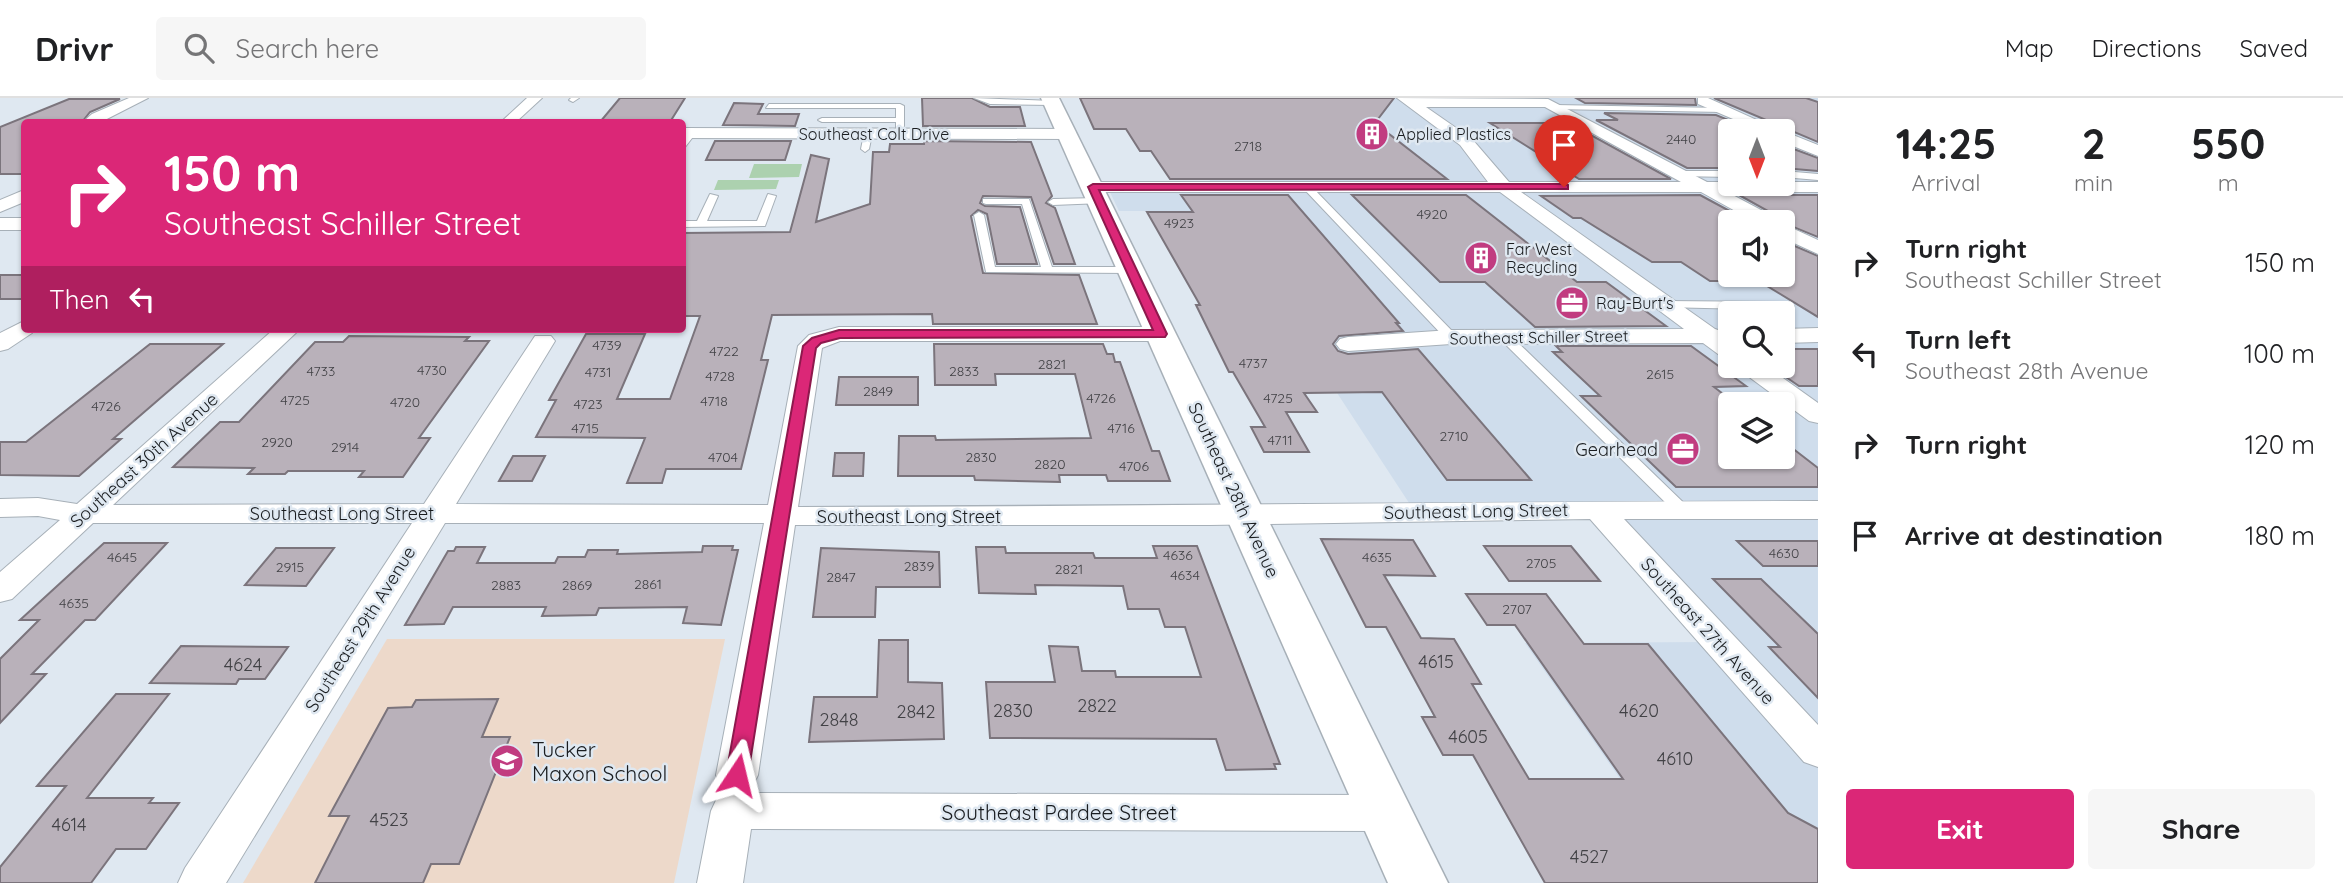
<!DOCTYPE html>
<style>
:root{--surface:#fff;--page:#f6f6f6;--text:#202124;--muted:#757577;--line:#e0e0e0;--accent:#db2777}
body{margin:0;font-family:Quicksand,sans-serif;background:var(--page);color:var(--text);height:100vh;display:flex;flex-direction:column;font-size:26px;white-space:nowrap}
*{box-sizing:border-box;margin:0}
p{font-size:23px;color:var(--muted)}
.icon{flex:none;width:38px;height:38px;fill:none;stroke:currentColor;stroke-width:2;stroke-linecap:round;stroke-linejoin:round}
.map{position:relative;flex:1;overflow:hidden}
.drawer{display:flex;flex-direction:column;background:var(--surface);width:525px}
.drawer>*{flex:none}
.top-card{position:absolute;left:21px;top:21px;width:665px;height:214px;border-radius:7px;box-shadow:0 2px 5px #0004;background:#db2777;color:#fff;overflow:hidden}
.needle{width:46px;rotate:180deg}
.tools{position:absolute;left:1718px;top:21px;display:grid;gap:14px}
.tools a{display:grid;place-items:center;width:77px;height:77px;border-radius:7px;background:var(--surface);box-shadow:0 2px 5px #0004;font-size:35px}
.pin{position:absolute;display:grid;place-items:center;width:60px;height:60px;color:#fff;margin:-72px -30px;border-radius:50% 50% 50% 0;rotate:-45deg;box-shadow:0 0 7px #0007}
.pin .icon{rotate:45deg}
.me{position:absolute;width:77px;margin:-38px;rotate:10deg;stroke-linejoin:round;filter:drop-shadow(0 0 5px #0008)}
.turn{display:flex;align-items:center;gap:24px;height:147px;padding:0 28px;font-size:32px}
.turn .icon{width:91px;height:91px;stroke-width:2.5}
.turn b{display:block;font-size:49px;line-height:60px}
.then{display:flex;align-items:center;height:66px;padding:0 28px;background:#0003;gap:14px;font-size:26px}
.eta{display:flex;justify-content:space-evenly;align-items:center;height:119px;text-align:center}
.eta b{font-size:42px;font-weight:700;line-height:49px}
.primary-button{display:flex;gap:14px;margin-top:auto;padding:14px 28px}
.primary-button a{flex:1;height:80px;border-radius:7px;background:var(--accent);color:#fff;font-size:28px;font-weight:700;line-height:80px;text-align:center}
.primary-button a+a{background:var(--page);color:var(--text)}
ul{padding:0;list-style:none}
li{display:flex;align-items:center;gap:21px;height:91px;padding:0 28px}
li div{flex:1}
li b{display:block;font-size:26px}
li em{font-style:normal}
header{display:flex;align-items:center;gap:42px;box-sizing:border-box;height:98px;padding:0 35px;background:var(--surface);border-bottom:2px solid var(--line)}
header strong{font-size:33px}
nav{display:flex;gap:38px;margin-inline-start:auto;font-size:24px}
.search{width:490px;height:63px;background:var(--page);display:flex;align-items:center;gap:18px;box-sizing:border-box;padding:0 24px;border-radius:7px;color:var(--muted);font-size:26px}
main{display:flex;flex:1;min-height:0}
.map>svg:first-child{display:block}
.built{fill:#cfddec;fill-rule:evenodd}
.education{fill:#edd9ca}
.green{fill:#acd1af}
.building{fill:#b9b1ba;stroke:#7b747c;stroke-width:2}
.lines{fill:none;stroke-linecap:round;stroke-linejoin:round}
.service-casing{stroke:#a7b0b8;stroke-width:2}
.minor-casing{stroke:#a7b0b8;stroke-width:2}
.tertiary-casing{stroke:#a7b0b8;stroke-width:3}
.service{fill:#fff;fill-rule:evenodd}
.minor{fill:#fff;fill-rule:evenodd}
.tertiary{fill:#fff;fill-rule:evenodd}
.route{fill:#db2777;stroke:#8e194d;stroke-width:2}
.labels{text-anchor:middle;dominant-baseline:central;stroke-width:5;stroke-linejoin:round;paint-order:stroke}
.number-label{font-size:14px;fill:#424246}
.far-street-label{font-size:16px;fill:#1a1d20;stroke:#dfe8f1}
.far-poi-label{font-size:16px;fill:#1a1d20;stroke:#dfe8f1;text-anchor:start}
.poi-label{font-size:18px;fill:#1a1d20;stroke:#dfe8f1;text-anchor:end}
.street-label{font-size:18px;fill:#1a1d20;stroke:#dfe8f1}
.near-number-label{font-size:18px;fill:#424246}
.near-poi-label{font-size:21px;fill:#1a1d20;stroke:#dfe8f1;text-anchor:start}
.near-street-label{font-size:21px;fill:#1a1d20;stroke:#dfe8f1}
</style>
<header>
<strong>Drivr</strong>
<div class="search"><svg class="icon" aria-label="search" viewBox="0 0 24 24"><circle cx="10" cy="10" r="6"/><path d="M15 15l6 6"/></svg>Search here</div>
<nav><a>Map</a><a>Directions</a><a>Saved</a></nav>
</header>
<main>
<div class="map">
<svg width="1818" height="785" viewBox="0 0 1818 785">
<rect width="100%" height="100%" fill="#dfe8f1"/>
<path class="built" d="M1163,0h655v785h-125l-168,-240 186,-1 -118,-134 -180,1 -195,-298h-99l-12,-25h107l-53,-70zM1731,33h52v53h-52zM1731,124h52v53h-52zM1731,215h52v53h-52zM1731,306h52v53h-52z"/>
<path class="education" d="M387,541h338l-51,244h-431z"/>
<path class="green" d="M754,66h48l-3,13 -50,1z
M718,82h61l-3,9 -62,1z"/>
<path class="building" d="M620,0h65l-15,24h-70z
M922,0h50l18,9h30l5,19h-102z
M1080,0h314l-19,25 72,56h-277l-19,-28h-11l-14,-22h-32z
M1576,0h119l1,7 -111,-2z
M1714,0h92l12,4v40z
M69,1h51l-30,13 -8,10h-58v52h-24v-47z
M734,5l29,1 -5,10h41l-4,12 -72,-1z
M1604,15l112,2 39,16h-24v37h-44l-91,-48h22z
M1490,25h79l102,56h-92z
M715,43h76l-6,19h-79z
M924,43l107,1 21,54 -6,7 9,5 20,56h-21l-23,-67 -48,-1 -3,7 5,3 35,1 17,57h-40l-10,-50 -9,-4 -7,6 12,57 96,2 18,49h-164l-1,-10 -160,1 -11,45h7l-27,109h-75l-4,14h-35l18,-45 -109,-1 20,-37h-7l37,-66h59l-28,65h53l30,-83h-18v-83l108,-1 21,-77 18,4 -13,63 54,-18 3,-52h16l1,-8h34z
M1783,47l35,13v13l-35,-3z
M1181,97h107l111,128h-3l7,8 -64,5 -6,8 5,7 10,3 70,-5 113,131h-84l-65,-88 -78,1 13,19h-31l23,40h-45l-13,-25h14l-32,-55h-4l-33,-67h4l-53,-93h46z
M1352,97h114l111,87h29l60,44 -131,1 -50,-45h-45z
M1700,97l50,27h-19v59h-21l-29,-19h-29l-71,-44h-8l-32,-22z
M1739,97h79v42l-37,-15 -4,-6z
M1783,143l35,15v61l-69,-42h34z
M0,177h24v24h-24z
M349,238l120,1 -4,4h24l-70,97h11l-27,39h-44l5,-6h-76l-3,3h-37l6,-6 -81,-1 47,-45h19l76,-80h28z
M150,246h73l-110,95h8l-42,37 -79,-1v-33h26z
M934,246h169l4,10h6l2,8h5l32,89h7l11,30h-62l-2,-6h-47l1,7 -85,-2 -1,-4h-76l1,-40h36l1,4 155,-2 -16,-64h-80l1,11h-61z
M1556,248h135l55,40 -32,1 17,13v57h52v-16l35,27v19h-142l-95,-91h19l-47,-44h9z
M1783,251h35v37h-19l-16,-11z
M839,279h79v28h-82z
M835,355h29l-1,23h-30z
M513,358h32l-13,25h-33z
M1321,441l92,1 22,36 -51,-1 37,63 33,1 27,45h-9l57,95h94l-108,-154h-28l-21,-31h80l38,50h64l140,169 30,16v54h-273l-72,-128h-30l-21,-38h13l-49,-90h-20z
M1737,443h81v25h-55z
M104,445h63l-72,77h-10l-53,54h14l-46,49v-64l39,-39h-19z
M703,448h30l-1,4h6l-17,75 -38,-2 4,-16 -88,1 -3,7 -54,1 4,-9h-93l-9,17 -39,1 43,-74h6l2,-4h29l-8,16h78l3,-6h27l3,-7h30l-1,4 85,-2z
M1153,448h44l83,218h-6l2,5 -50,1 -10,-31 -226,-1 -4,-56h69l-6,-36 29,1 4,24h33l1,6h85l-16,-50h-20l-6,-18h-31l-5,-23 -88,-1 1,9 -57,-1 -3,-46h29l1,6h87l2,5h62z
M1484,448h87l29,35h-91z
M276,450h58l-28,38 -61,-1z
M821,450l118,4 1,35h-64l-1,30h-62z
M1713,481h48l57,55v64l-49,-51h11z
M879,542h29v42l34,1 2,56 -135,3 5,-45h63z
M181,548l107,1 -23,32h-26l-3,5 -86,-1z
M116,596h53l-82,104h66l-4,5h30l-33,46h-30l-25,34h-91v-16l66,-81h-29z
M498,601l-16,38h28l-51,127h-28l-8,19h-108l34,-67h-20l59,-108 24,-1 4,-7z"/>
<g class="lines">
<defs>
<path id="service" d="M571,0h8l-6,4 -4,-2z
M974,0l78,3 4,2 -4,2 -62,-1z
M769,6h131l4,2v28l-4,2 -4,-2v-12h-74l-4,-2 4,-2h74v-10h-130z
M1555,7l168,3 4,2 -4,2 -171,-3z
M689,33l7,2 -14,18v-9z
M868,34l4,2 -3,15 -4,3 -4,-3 3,-15z
M1679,73h52v6l-55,-1v-4z
M1783,73l35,3v6l-35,-3z
M1304,87h6l145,149v6h-8l-143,-151z
M710,96l8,2 -11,25h50l11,-27 8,2 -11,30 -83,1v-6h15z
M1099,100l3,1v4l-49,2 -5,-3 5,-3z
M983,101h46l23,68h80l6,3 -6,3 -146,-1 -12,-57 5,-3 5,3 11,52h46l-19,-63h-36l-3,-1z
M1666,203l122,1 6,4 -6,4 -126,-3v-4z
M1505,235l4,1 179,173 2,3 -2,3h-12l-175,-173v-6z"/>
<path id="minor" d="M129,0h19l-47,24 -17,-1 8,-7z
M527,0h15l-26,24h-15z
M1397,0l151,1 159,83h111v10h-91l49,26 2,4h-23l-54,-30h-180l194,137 6,2 10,10v18l-9,-2 -19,-14 -252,1 -103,7 -8,-2 -4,-5 4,-5 8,-2 103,-7 233,-1 -184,-137h-407l-9,-5 9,-5h395l-28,-37zM1426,9h119l136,75h-172l-37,-43z
M1698,0h10l73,33h-20l-63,-27z
M682,30l384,1 8,5 -8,5 -384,-1z
M1783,33l35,14v11l-35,-14z
M24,92v12l-24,10v-12z
M0,120h24v12h-24z
M1783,126l35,16v14l-35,-16z
M24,223v8h11l-3,4 -24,16 -8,2v-18z
M839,229h322l8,2 4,5 -4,5 -8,2h-321l-18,7 -24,159c340,0 680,-6 1020,-6v18h-194l194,206v42l-14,-5 -214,-243 -380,6h-415l-37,250 -6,12 -15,5 -15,-5 -6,-12 48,-252h-319l-219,360h-48l7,-15 227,-345h-319l-81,76 -12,3v-30l60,-52 -22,-4 -38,1v-18l38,-1 39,6 197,-175h26l-187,176 311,-1 111,-168h16l4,5 -99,163 312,1 30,-159 11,-11z
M1818,230v14l-35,1v-14z
M1738,268h28l52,37v20l-9,-2 -68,-50z
M732,695l653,2 15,5 6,13 -6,13 -15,5 -634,-2 -8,54h-46l14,-72 6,-13z"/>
<path id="tertiary" d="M1041,0h18l389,785h-60z"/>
</defs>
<use href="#service" class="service-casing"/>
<use href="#minor" class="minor-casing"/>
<use href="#tertiary" class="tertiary-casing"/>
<use href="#service" class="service"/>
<use href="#minor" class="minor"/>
<use href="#tertiary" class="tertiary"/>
</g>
<path class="route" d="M1564,86l4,1v4l-469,1 68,144 -2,3 -325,1 -19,5 -5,5 -68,427 -3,7 -8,2 -7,-2 -4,-7 77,-429 9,-8 27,-8h314l-65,-143 5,-3z"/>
<defs>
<symbol id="building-disc" viewBox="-11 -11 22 22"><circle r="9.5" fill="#c13c80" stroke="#dfe8f1"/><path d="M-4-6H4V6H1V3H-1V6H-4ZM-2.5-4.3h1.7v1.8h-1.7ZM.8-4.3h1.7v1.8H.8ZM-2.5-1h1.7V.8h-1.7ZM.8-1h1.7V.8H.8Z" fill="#fff"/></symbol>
<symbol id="office-disc" viewBox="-11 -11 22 22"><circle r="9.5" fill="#c13c80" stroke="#dfe8f1"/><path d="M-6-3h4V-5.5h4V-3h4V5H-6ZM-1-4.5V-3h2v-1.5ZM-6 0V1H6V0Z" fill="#fff"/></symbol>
<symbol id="school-disc" viewBox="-11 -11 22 22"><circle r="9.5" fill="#c13c80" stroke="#dfe8f1"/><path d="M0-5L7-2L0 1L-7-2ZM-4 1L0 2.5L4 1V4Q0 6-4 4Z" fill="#fff"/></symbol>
</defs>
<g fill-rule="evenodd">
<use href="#building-disc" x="1353" y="17" width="38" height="38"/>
<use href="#building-disc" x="1462" y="141" width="38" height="38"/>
<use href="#office-disc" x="1553" y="186" width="38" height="38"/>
<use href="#office-disc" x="1664" y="332" width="38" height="38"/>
<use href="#school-disc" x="488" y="644" width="38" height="38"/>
</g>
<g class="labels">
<g class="number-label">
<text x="1681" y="41">2440</text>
<text x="1248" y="48">2718</text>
<text x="1432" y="116">4920</text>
<text x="1179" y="125">4923</text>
<text x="607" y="247">4739</text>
<text x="724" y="253">4722</text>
<text x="1253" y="265">4737</text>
<text x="1052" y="266">2821</text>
<text x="432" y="272">4730</text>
<text x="321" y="273">4733</text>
<text x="964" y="273">2833</text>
<text x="598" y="274">4731</text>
<text x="1660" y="276">2615</text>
<text x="720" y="278">4728</text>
<text x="878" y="293">2849</text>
<text x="1101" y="300">4726</text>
<text x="1278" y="300">4725</text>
<text x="295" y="302">4725</text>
<text x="714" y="303">4718</text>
<text x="405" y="304">4720</text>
<text x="588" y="306">4723</text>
<text x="106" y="308">4726</text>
<text x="585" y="330">4715</text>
<text x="1121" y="330">4716</text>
<text x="1454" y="338">2710</text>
<text x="1280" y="342">4711</text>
<text x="277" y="344">2920</text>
<text x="345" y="349">2914</text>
<text x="723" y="359">4704</text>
<text x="981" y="359">2830</text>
<text x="1050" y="366">2820</text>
<text x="1134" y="368">4706</text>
<text x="1784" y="455">4630</text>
<text x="1178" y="457">4636</text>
<text x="122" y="459">4645</text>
<text x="1377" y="459">4635</text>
<text x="1541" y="465">2705</text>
<text x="919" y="468">2839</text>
<text x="290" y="469">2915</text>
<text x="1069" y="471">2821</text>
<text x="1185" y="477">4634</text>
<text x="841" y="479">2847</text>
<text x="648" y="486">2861</text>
<text x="506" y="487">2883</text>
<text x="577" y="487">2869</text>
<text x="74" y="505">4635</text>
<text x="1517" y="511">2707</text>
</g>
<g class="far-street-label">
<text x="874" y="36">Southeast Colt Drive</text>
<text transform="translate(1539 239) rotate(-1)">Southeast Schiller Street</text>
</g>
<g class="far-poi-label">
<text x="1396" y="36">Applied Plastics</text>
<text x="1506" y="151">Far West<tspan x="1506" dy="18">Recycling</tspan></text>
<text x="1596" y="205">Ray-Burt's</text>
</g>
<g class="poi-label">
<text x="1658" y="351">Gearhead</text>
</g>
<g class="street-label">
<text transform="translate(144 362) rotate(-42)">Southeast 30th Avenue</text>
<text transform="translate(1234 392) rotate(65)">Southeast 28th Avenue</text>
<text transform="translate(1476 413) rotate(-1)">Southeast Long Street</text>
<text x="342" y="415">Southeast Long Street</text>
<text x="909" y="418">Southeast Long Street</text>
<text transform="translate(360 531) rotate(-58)">Southeast 29th Avenue</text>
<text transform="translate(1708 533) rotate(48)">Southeast 27th Avenue</text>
</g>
<g class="near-number-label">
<text x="1436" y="563">4615</text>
<text x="243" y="566">4624</text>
<text x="1097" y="607">2822</text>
<text x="1013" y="612">2830</text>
<text x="1639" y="612">4620</text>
<text x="916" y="613">2842</text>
<text x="839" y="621">2848</text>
<text x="1468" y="638">4605</text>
<text x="1675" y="660">4610</text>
<text x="389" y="721">4523</text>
<text x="69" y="726">4614</text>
<text x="1589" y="758">4527</text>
</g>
<g class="near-poi-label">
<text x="532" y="651">Tucker<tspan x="532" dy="24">Maxon School</tspan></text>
</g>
<g class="near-street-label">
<text x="1059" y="714">Southeast Pardee Street</text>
</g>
</g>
</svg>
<div class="tools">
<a><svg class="needle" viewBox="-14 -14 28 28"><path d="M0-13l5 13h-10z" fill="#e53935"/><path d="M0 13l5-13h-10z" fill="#757577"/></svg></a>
<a><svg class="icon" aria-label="sound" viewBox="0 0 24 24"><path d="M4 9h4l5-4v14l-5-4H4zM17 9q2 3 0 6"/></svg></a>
<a><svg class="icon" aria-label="search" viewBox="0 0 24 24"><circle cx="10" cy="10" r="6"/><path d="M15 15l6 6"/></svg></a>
<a><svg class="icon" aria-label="layers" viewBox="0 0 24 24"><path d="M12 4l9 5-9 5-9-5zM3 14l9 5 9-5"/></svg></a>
</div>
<div class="pin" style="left:1564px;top:89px;background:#d93025"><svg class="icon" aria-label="arrive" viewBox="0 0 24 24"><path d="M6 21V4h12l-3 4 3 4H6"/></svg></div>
<svg class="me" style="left:737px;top:677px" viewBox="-20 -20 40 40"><path d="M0-17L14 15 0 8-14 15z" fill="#db2777" stroke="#fff" stroke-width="4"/></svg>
<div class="top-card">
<div class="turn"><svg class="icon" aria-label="right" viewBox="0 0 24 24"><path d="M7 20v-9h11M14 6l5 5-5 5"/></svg><div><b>150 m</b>Southeast Schiller Street</div></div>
<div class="then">Then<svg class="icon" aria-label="left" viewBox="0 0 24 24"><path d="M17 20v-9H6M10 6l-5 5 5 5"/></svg></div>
</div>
</div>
<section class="drawer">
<div class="eta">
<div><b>14:25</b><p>Arrival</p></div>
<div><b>2</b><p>min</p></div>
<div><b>550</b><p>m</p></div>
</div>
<ul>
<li><svg class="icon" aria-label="right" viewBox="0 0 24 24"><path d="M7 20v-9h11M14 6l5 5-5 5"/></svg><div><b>Turn right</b><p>Southeast Schiller Street</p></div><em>150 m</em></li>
<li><svg class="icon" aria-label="left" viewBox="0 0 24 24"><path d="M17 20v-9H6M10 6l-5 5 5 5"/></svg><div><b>Turn left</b><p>Southeast 28th Avenue</p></div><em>100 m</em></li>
<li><svg class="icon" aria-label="right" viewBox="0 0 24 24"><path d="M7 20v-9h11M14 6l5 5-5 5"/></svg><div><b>Turn right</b></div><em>120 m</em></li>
<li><svg class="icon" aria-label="arrive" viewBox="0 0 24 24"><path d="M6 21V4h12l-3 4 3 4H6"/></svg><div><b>Arrive at destination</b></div><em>180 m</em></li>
</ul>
<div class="primary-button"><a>Exit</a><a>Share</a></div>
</section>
</main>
